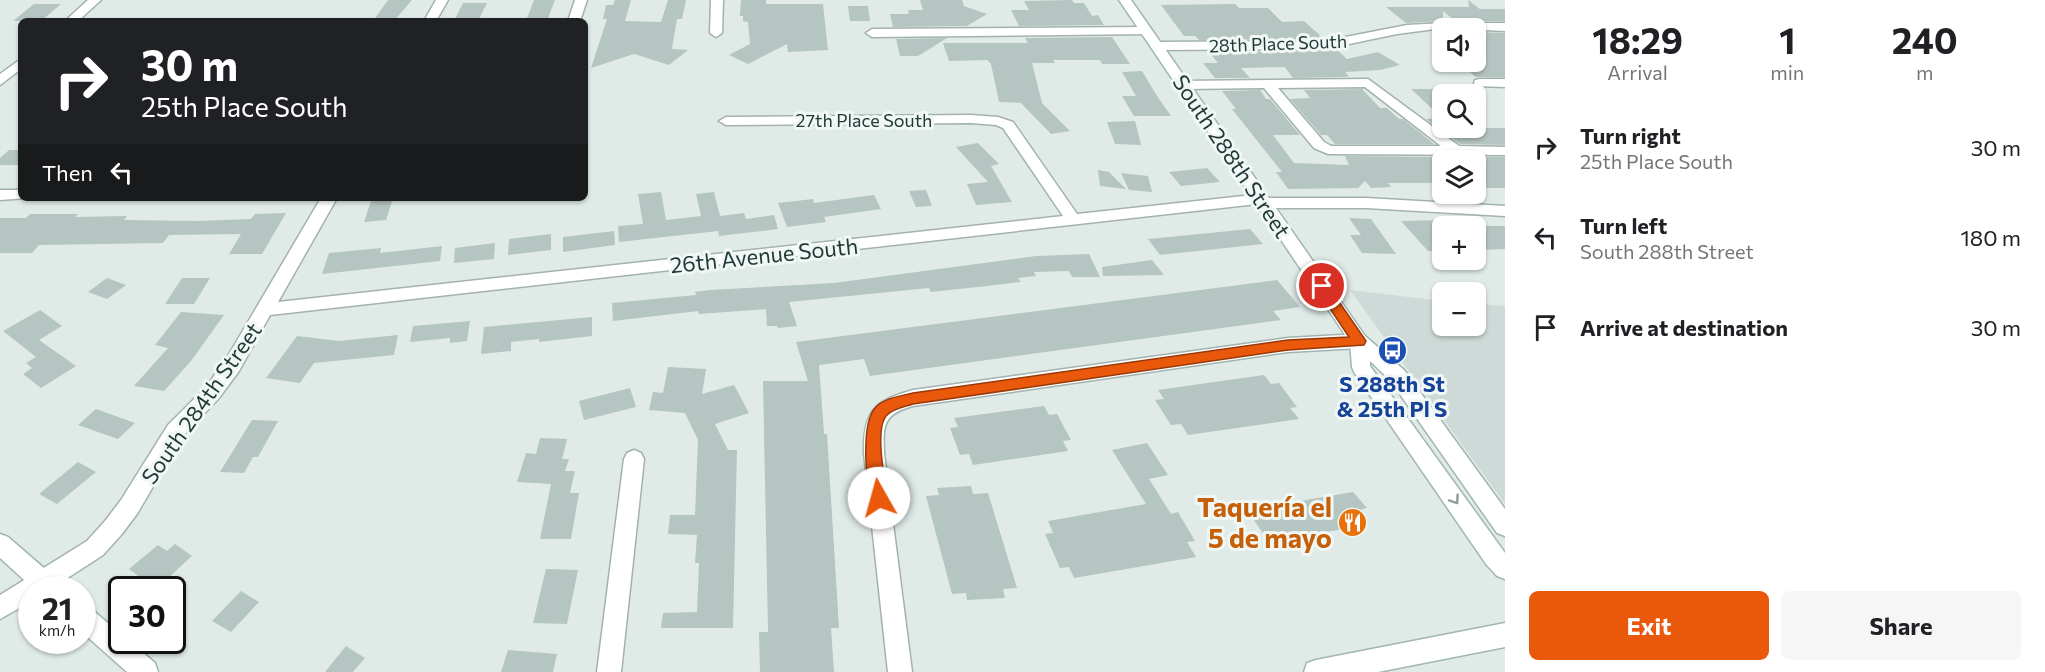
<!DOCTYPE html>
<meta charset="utf-8">
<style>
:root{--surface:#fff;--page:#f6f6f6;--text:#202124;--muted:#757577;--accent:#ea580c}
body{margin:0;font-family:Commissioner,sans-serif;background:var(--page);color:var(--text);height:100vh;display:flex;flex-direction:column;font-size:22px;white-space:nowrap}
*{box-sizing:border-box;margin:0}
p{font-size:20px;color:var(--muted)}
.icon{flex:none;width:33px;height:33px;fill:none;stroke:currentColor;stroke-width:2;stroke-linecap:round;stroke-linejoin:round}
.map{position:relative;flex:1;overflow:hidden}
.panel{display:flex;flex-direction:column;background:var(--surface);width:540px}
.panel>*{flex:none}
.banner{position:absolute;left:18px;top:18px;width:570px;height:183px;border-radius:9px;box-shadow:0 2px 4px #0004;background:#202124;color:#fff;overflow:hidden}
.controls{position:absolute;left:1432px;top:18px;display:grid;gap:12px}
.controls a{display:grid;place-items:center;width:54px;height:54px;border-radius:9px;background:var(--surface);box-shadow:0 2px 4px #0004;font-size:30px}
.speed{position:absolute;left:18px;top:576px;display:flex;gap:12px;font-size:30px;font-weight:700;text-align:center}
.speed>*{display:grid;place-content:center;width:78px;height:78px;border-radius:50%;background:var(--surface);box-shadow:0 2px 4px #0004;line-height:1}
.speed small{font-size:15px;font-weight:400}
.speed .limit{border:3px solid #111;border-radius:9px;background:#fff;color:#111}
.pin{position:absolute;display:grid;place-items:center;width:51px;height:51px;color:#fff;margin:-26px;border:3px solid #fff;border-radius:50%;box-shadow:0 2px 6px #0007}
.me{position:absolute;width:66px;margin:-33px;rotate:353deg;stroke-linejoin:round;filter:drop-shadow(0 0 4px #0008)}
.turn{display:flex;align-items:center;gap:21px;height:126px;padding:0 24px;font-size:27px}
.turn .icon{width:78px;height:78px;stroke-width:2.5}
.turn b{display:block;font-size:42px;line-height:51px}
.then{display:flex;align-items:center;height:57px;padding:0 24px;background:#0003;gap:12px;font-size:22px}
.eta{display:flex;justify-content:space-evenly;align-items:center;height:102px;text-align:center}
.eta b{font-size:36px;font-weight:700;line-height:42px}
.cta{display:flex;gap:12px;margin-top:auto;padding:12px 24px}
.cta a{flex:1;height:69px;border-radius:9px;background:var(--accent);color:#fff;font-size:24px;font-weight:700;line-height:69px;text-align:center}
.cta a+a{background:var(--page);color:var(--text)}
ul{padding:0;list-style:none}
li{display:flex;align-items:center;gap:18px;height:90px;padding:0 24px}
li div{flex:1}
li b{display:block;font-size:22px}
li em{font-style:normal}
main{display:flex;flex:1;min-height:0}
.map>svg:first-child{display:block}
.built{fill:#cedad7}
.building{fill:#b5c5c1}
.lines{fill:none;stroke-linecap:round;stroke-linejoin:round}
.minor-casing{stroke:#a3b2af;stroke-width:3}
.secondary-casing{stroke:#9fb6b1;stroke-width:3}
.minor{fill:#fff;fill-rule:evenodd}
.secondary{fill:#fff;fill-rule:evenodd}
.oneway{stroke:#909c9b}
.route{fill:#ea580c;stroke:#983908;stroke-width:1.5}
.labels{text-anchor:middle;dominant-baseline:central;stroke-width:6;stroke-linejoin:round;paint-order:stroke}
.far-street-label{font-size:18px;fill:#213a37;stroke:#f0f7f5}
.street-label{font-size:22px;fill:#213a37;stroke:#f0f7f5}
.transit-label{font-size:22px;font-weight:bold;fill:#164399;stroke:#f0f7f5}
.near-food-label{font-size:27px;font-weight:bold;fill:#c56008;stroke:#f0f7f5;text-anchor:end}
</style>
<main>
<div class="map">
<svg width="1505" height="672" viewBox="0 0 1505 672">
<rect width="100%" height="100%" fill="#e0ebe7"/>
<path class="built" d="M1350,290l93,11v25h33v-22l29,2v198z"/>
<path class="building" d="M388,0h24l-18,21h-21z
M534,0h21l-8,21h-21z
M615,0h16l-6,21 36,1 7,-22h18l-4,19h-5l-5,30 16,1 -19,15 -35,-11 -43,14 16,-49h-4l3,-14h7z
M741,0h25v4h57l5,46 -40,2 -1,-8 -39,20 -19,-9 21,-11 -2,-22 -5,-1v-5h-3z
M920,0h42l2,6 23,8 -20,12 -74,1 -3,-13h19l-1,-4h15z
M1072,0l2,3h10l8,13 6,-1 6,10 -85,1 -8,-16h18l-5,-9z
M1468,0l12,9h25v12h-50l-12,-10v10l-37,2 -20,-16h83z
M463,3h24l-9,18h-24z
M34,4h27l-20,17h-28z
M1235,4l4,4h29l14,14 22,-1 20,18 -125,1 -4,-4h-11l-23,-31z
M848,6h20l2,15h-20z
M1476,32l29,1v44h-29l-19,-15h19z
M1112,37l18,27h-28l-2,-4h-47l2,3h-23l10,40 28,28 -19,3 -30,-31 -22,-1 -8,-38 -4,-4 -38,1 -6,-18h85l-3,-5z
M947,38l-29,18h-18l-4,-17z
M1336,49l11,10 31,-7 22,13 -20,5 -35,2 4,4 -4,1 -52,1 -8,-11 -44,1 9,10h-35l-12,-15h15l-9,-11 116,-1z
M1142,71l15,25 14,20h-37l-12,-20h14l-14,-24z
M1362,89l18,19h7l12,11h4l31,25h-99l-8,-9h-6l-31,-36 20,-1 -6,-8z
M1411,89h32v39h62v17l-45,-1 -34,-25 16,-1z
M1260,90l6,9h4l30,36h-27l21,28 55,2 -4,-9 98,1v26h-55l3,4 -20,1 -6,-7 -7,7 -70,1 -12,-17h6l-50,-63h4l-14,-18z
M1135,121l6,24 -26,-1 -8,-22z
M978,143l21,21 -8,2 21,36 -36,3 -9,-21 21,-2 -32,-35z
M9,150h12v15h-21v-7z
M1476,157h29v31h-29z
M1207,168l13,14 -39,4 -12,-14z
M1098,170l11,2 17,17 -26,-3z
M1121,173l27,3 4,16 -23,-2z
M926,190l6,16 -16,1 -7,-16z
M661,192l5,28 35,-4 -5,-22 18,-2 6,24 24,-3 2,6 28,-4 4,14 -59,7 -1,-5 -99,11 -1,-16 25,-2 -5,-30z
M874,195l7,14 -57,8 2,5 -39,5 -9,-24 35,-4 1,4z
M372,198h21l-7,22 -22,2z
M286,213l-24,41h-33l12,-20 -72,1 -6,8 -124,2 -7,8h-32v-35h26l4,-4h48l-3,3 52,-1 -3,4 74,1 53,-2 4,-5z
M1349,218l22,1 25,35 -34,-1 -12,-18h11z
M1443,220v30l-15,1 -27,-30z
M1476,226h29v23l-29,1z
M1250,229l13,15 -103,11 -12,-16z
M614,231l1,14 -52,7v-15z
M551,234v16l-43,5 1,-16z
M495,243l-1,16 -40,4 1,-15z
M442,246l-2,15 -118,13 7,-21 52,-5 -1,5z
M1089,254l11,23h-28l-3,-6 -35,1 2,4 -18,2 3,4 -34,4 -56,6 -2,-4 -140,14 8,24 -19,2 -1,-2h-10l-1,-17 -67,5 -1,-3 -85,10 -1,-18 84,-8 -1,-3 15,-2 124,-7 202,-27z
M1152,260l12,15 -61,1 -1,-9z
M107,278l19,7 -19,14 -19,-7z
M182,278h28l-16,26h-29z
M1277,280l23,27 -27,4 8,9 -411,56 -6,-17 -45,6 5,69h3l12,194h-8l3,44h-74l-1,-40h9l-5,-251h45l-12,-39z
M40,310l22,16 -23,14 37,26 -35,22 -18,-14 9,-6 -6,-5 10,-6 -33,-26z
M181,312l43,3 -33,46 -27,30 -30,-5 34,-38 -13,-3z
M592,317v19l-53,6v-3l-28,3v9l-30,3 3,-27z
M470,321l-3,20 -17,2v-5l-40,4 3,-16z
M398,335l-4,20 -80,8 -14,20 -34,-5 31,-42 42,5z
M668,367l38,2 -4,25 32,-9 15,28 -34,11 13,26h9l-4,178h-72l2,-15 34,-1 2,-49h-4l2,-28 -29,-1 2,-19h25l3,-75 -13,-27 -36,-3 4,-18 10,1z
M1264,375l7,9 8,-1 18,24 -7,1 9,11 -111,16 -7,-11 -10,1 -16,-25 9,-1 -6,-9z
M630,388l6,19 -52,13 -5,-19z
M1044,406l5,9 8,-1 14,26 -8,1 5,10 -95,14 -4,-11 -9,1 -10,-27 8,-1 -4,-9z
M96,409l39,14 -17,16 -40,-14z
M252,420l26,1 -20,36h-5l-9,16 -24,-1z
M540,438l27,1 -5,20h7l-4,12h10l-5,22h9l-8,46h-31l11,-55 -34,-2 9,-29 10,1z
M1147,443l21,32 -19,4 22,35 7,-2 17,29 -8,1 9,15 -122,21 -5,-11 -9,1 -15,-34 8,-1 -5,-12 98,-17 -34,-54z
M78,462l18,10 -39,32 -18,-10z
M971,486l2,8 15,-1 29,95 -14,1 2,9 -38,2 -1,-7 -14,1 -26,-98 13,-1 -2,-7z
M1353,492l14,16 -27,7 9,13 -80,14 -22,-32z
M175,544l17,12 -36,33 -27,-20 29,-24 9,6z
M546,569l32,1 -11,54 -34,-1z
M241,591l18,11 -28,30 -19,-11z
M346,646l19,12 -12,14h-28z
M508,650l49,4 -4,18h-52z"/>
<g class="lines">
<defs>
<path id="minor" d="M88,0h13l-23,21h-13z
M436,0h12l-12,21h-12z
M575,0h12l-7,21h-12z
M711,0h12l-1,33 -6,4 -6,-4z
M1444,23h61v8l-62,-3 -46,6 -72,15 -168,1 -6,-4 6,-4 168,-1 82,-16z
M1146,27l4,1v6l-278,3 -6,-4 6,-4z
M21,59v10l-21,16v-11z
M1368,79l91,67 46,1v8l-177,-1 -14,-6 -50,-60 -81,1 -6,-4 6,-4zM1365,87l76,59h-110l-7,-4 -46,-54z
M1480,79h25v8l-30,-1 -1,-3 1,-3z
M971,115l27,2 15,5 64,92 185,-20 7,4h97l139,8v10l-139,-8h-102l-7,-4 -987,111 -31,56 -20,27 -37,39 -45,77 -16,21 -18,20 -54,35h-17v11l-32,18v-24l87,-54 18,-20 16,-21 47,-75 37,-37 20,-27 96,-163h16l-59,104 785,-86 -60,-88 -7,-3 -25,-2 -245,2 -7,-4 7,-4z
M0,190h21v8h6l-27,2z
M1359,334l6,2 3,5 -3,5 -6,2 -71,4 -375,54c-30,8 -30,19 -29,47l28,219h-24l-24,-219c-1,-42 10,-52 49,-63l375,-52z
M634,450l7,3 3,6 -23,213h-24l27,-213 3,-6z"/>
<path id="secondary" d="M1119,0h12l234,336 39,34 101,139v27l-8,-3 -107,-153 -20,-19v5l135,187v26l-8,-3 -11,-12 -132,-192 -2,-5 -2,-25z
M0,534l8,3 52,45 3,8h-28l-35,-32z
M82,605l8,3 32,27v5h6l27,23 3,9h-31l-45,-40z
M1505,623v24l-127,25h-74l3,-9 9,-3z"/>
</defs>
<use href="#minor" class="minor-casing"/>
<use href="#secondary" class="secondary-casing"/>
<use href="#minor" class="minor"/>
<use href="#secondary" class="secondary"/>
</g>
<defs><path id="oneway-chevron" d="M-2-3.5L2.5 0L-2 3.5" fill="none" stroke-width="1.6" stroke-linecap="round" stroke-linejoin="round" transform="scale(1.5)"/></defs>
<use class="oneway" href="#oneway-chevron" transform="translate(1455 500) rotate(56)"/>
<path class="route" d="M1322,282l4,1 38,55 2,3 -2,4 -76,5 -375,54c-9,3 -19,4 -26,11 -13,13 -2,65 0,83l-2,5 -6,2 -6,-2c-8,-18 -12,-79 2,-95 8,-10 26,-12 38,-15l375,-53 61,-3 -34,-51z"/>
<defs>
<symbol id="bus-disc" viewBox="-11 -11 22 22"><circle r="9.5" fill="#1a4fb4" stroke="#f0f7f5"/><path d="M-5-6H5V4H4V6H2V4H-2V6H-4V4H-5ZM-3.5-4V0h7V-4ZM-3.5 1.2v1.5H-2V1.2ZM2 1.2v1.5H3.5V1.2Z" fill="#fff"/></symbol>
<symbol id="restaurant-disc" viewBox="-11 -11 22 22"><circle r="9.5" fill="#e8710a" stroke="#f0f7f5"/><path d="M-5-6h1v4h1v-4h1v4h1v-4h1v5L-1.5 .5V6h-2V.5L-5-1ZM5-6V6H3V1.5H1.5Q1.5-4 5-6Z" fill="#fff"/></symbol>
</defs>
<g fill-rule="evenodd">
<use href="#bus-disc" x="1376" y="334" width="33" height="33"/>
<use href="#restaurant-disc" x="1336" y="506" width="33" height="33"/>
</g>
<g class="labels">
<g class="far-street-label">
<text transform="translate(1278 43) rotate(-2)">28th Place South</text>
<text x="864" y="120">27th Place South</text>
</g>
<g class="street-label">
<text transform="translate(1232 156) rotate(56)">South 288th Street</text>
<text transform="translate(764 255) rotate(-6)">26th Avenue South</text>
<text transform="translate(201 403) rotate(-55)">South 284th Street</text>
</g>
<g class="transit-label">
<text x="1392" y="383">S 288th St<tspan x="1392" dy="25">&amp; 25th Pl S</tspan></text>
</g>
<g class="near-food-label">
<text x="1332" y="506">Taquería el<tspan x="1332" dy="31">5 de mayo</tspan></text>
</g>
</g>
</svg>
<div class="controls">
<a><svg class="icon" aria-label="sound" viewBox="0 0 24 24"><path d="M4 9h4l5-4v14l-5-4H4zM17 9q2 3 0 6"/></svg></a>
<a><svg class="icon" aria-label="search" viewBox="0 0 24 24"><circle cx="10" cy="10" r="6"/><path d="M15 15l6 6"/></svg></a>
<a><svg class="icon" aria-label="layers" viewBox="0 0 24 24"><path d="M12 4l9 5-9 5-9-5zM3 14l9 5 9-5"/></svg></a>
<a>+</a>
<a>−</a>
</div>
<div class="speed"><div>21<small>km/h</small></div><div class="limit">30</div></div>
<div class="pin" style="left:1322px;top:286px;background:#d93025"><svg class="icon" aria-label="arrive" viewBox="0 0 24 24"><path d="M6 21V4h12l-3 4 3 4H6"/></svg></div>
<svg class="me" style="left:879px;top:498px" viewBox="-20 -20 40 40"><circle r="19" fill="#fff"/><path d="M0-13L10 11 0 6-10 11z" fill="#ea580c"/></svg>
<div class="banner">
<div class="turn"><svg class="icon" aria-label="right" viewBox="0 0 24 24"><path d="M7 20v-9h11M14 6l5 5-5 5"/></svg><div><b>30 m</b>25th Place South</div></div>
<div class="then">Then<svg class="icon" aria-label="left" viewBox="0 0 24 24"><path d="M17 20v-9H6M10 6l-5 5 5 5"/></svg></div>
</div>
</div>
<section class="panel">
<div class="eta">
<div><b>18:29</b><p>Arrival</p></div>
<div><b>1</b><p>min</p></div>
<div><b>240</b><p>m</p></div>
</div>
<ul>
<li><svg class="icon" aria-label="right" viewBox="0 0 24 24"><path d="M7 20v-9h11M14 6l5 5-5 5"/></svg><div><b>Turn right</b><p>25th Place South</p></div><em>30 m</em></li>
<li><svg class="icon" aria-label="left" viewBox="0 0 24 24"><path d="M17 20v-9H6M10 6l-5 5 5 5"/></svg><div><b>Turn left</b><p>South 288th Street</p></div><em>180 m</em></li>
<li><svg class="icon" aria-label="arrive" viewBox="0 0 24 24"><path d="M6 21V4h12l-3 4 3 4H6"/></svg><div><b>Arrive at destination</b></div><em>30 m</em></li>
</ul>
<div class="cta"><a>Exit</a><a>Share</a></div>
</section>
</main>
